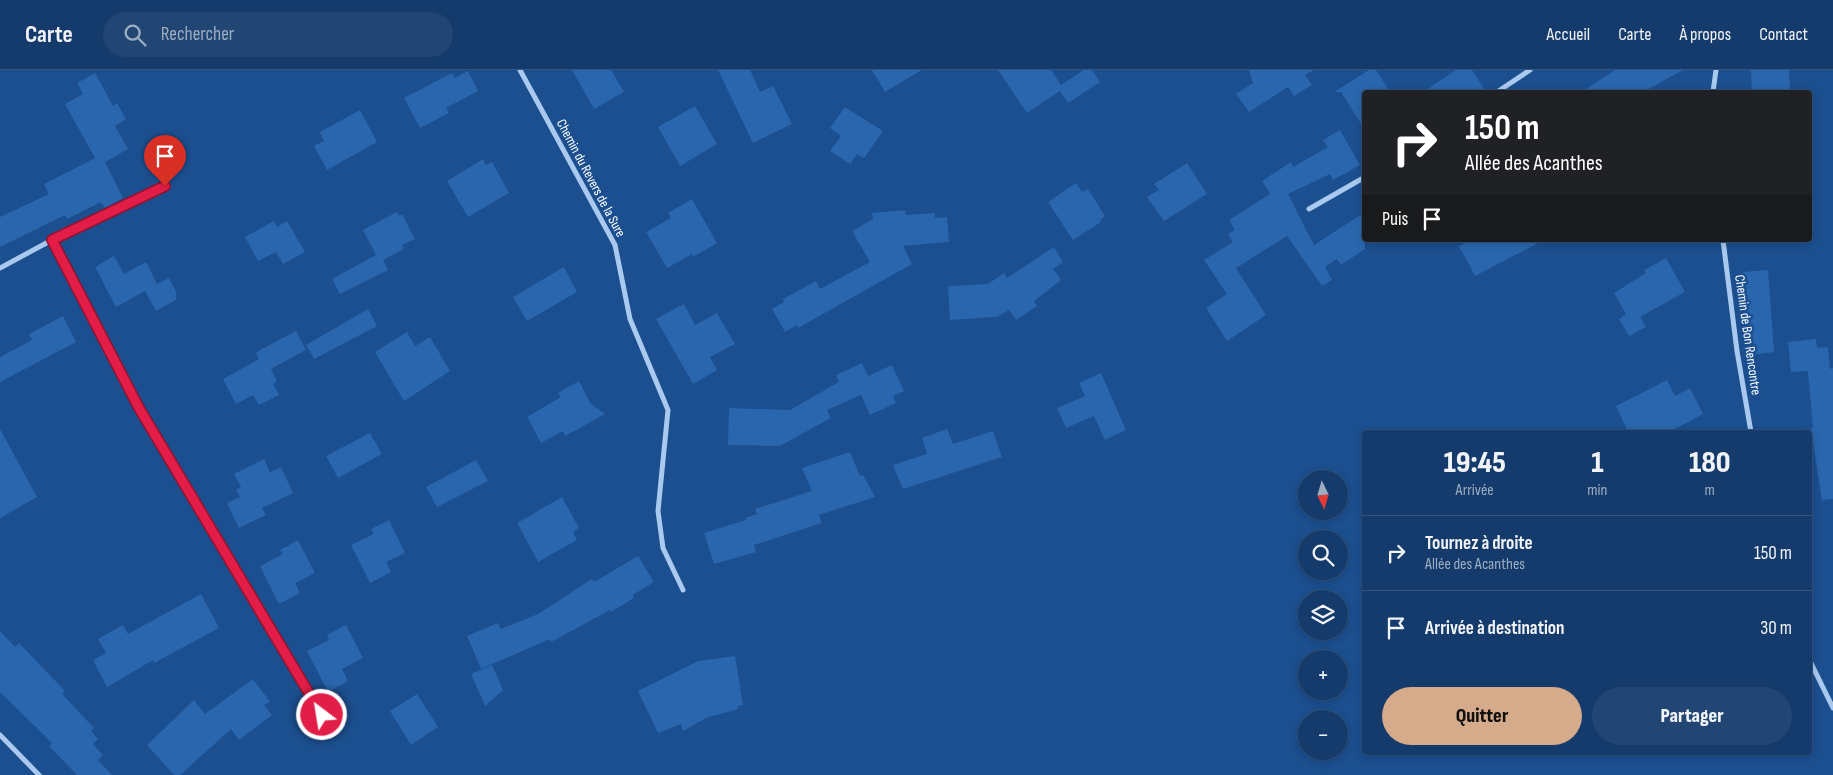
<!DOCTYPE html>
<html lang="fr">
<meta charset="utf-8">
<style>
:root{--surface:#143b6b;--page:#214673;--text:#f1f3f6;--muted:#9dadc1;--line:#33557e;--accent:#d6ab8b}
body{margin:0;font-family:"Sofia Sans Condensed",sans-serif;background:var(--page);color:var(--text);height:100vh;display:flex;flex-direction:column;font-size:19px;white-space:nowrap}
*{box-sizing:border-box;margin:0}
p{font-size:16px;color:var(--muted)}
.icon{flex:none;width:28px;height:28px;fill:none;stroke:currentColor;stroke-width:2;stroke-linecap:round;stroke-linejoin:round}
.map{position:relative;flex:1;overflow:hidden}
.details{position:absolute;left:1362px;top:360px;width:450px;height:325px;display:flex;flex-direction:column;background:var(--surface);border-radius:5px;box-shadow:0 2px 8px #0003,0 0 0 1px var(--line)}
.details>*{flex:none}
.guide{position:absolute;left:1362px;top:20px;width:450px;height:152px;border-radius:5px;box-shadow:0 2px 8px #0003,0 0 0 1px var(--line);background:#202124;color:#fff;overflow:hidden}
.needle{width:32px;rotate:175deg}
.fabs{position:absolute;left:1298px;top:400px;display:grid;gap:10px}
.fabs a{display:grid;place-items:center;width:50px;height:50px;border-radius:50%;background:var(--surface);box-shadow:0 2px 8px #0003,0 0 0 1px var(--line);font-size:25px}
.pin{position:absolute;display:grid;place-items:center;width:42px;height:42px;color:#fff;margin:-51px -21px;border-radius:50% 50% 50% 0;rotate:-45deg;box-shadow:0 0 5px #0007}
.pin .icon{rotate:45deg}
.me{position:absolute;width:55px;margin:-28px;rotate:329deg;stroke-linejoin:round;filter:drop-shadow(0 0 4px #0008)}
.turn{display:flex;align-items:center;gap:18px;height:105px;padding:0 20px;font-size:22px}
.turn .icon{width:65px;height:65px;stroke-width:2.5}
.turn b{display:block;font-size:35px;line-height:42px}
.then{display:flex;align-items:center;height:48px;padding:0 20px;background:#0003;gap:10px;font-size:19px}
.eta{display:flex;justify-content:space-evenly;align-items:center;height:85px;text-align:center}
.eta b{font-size:30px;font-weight:800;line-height:35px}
.cta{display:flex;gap:10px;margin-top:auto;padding:10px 20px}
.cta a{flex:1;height:58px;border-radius:30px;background:var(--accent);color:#111;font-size:20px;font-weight:800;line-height:58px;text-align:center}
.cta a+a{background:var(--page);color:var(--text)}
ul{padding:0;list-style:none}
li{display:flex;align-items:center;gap:15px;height:75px;padding:0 20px;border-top:1px solid var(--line)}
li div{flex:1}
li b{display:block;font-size:19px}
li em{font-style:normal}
header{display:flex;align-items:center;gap:30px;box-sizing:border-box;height:70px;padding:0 25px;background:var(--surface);border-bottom:1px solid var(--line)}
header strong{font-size:24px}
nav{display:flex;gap:28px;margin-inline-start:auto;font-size:18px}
.search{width:350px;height:45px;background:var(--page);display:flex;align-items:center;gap:12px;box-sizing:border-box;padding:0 18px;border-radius:28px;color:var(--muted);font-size:19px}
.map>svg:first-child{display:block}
.building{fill:#2a66ad}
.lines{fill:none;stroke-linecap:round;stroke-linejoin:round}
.minor{stroke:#a9c9ee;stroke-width:5}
.route-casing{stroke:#92132f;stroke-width:12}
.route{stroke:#e11d48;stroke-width:9}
.labels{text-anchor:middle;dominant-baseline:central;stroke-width:5;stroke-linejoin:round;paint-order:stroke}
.street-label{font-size:14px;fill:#fff;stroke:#1b4f8f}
</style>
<header>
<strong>Carte</strong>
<div class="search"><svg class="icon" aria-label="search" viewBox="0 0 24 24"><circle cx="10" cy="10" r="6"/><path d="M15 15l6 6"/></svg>Rechercher</div>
<nav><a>Accueil</a><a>Carte</a><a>À propos</a><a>Contact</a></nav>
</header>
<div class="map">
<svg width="1833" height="705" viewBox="0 0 1833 705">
<rect width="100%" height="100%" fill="#1b4f8f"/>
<path class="building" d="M572,0h39l13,22 -30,17z
M718,0h32l10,22 13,-6 19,38 -39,19z
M872,0h50l-37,22z
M998,0h53l10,15 23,-15h8l8,12 -32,21 -8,-12 -33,22z
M1249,0h65l-9,5 7,10 -18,11 -6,-9 -39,25 -13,-18 17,-11z
M1369,0h7l14,22h-25v38l-24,-38h-7z
M1456,0h16l14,22h-63z
M1615,0h68l-40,22h-62z
M1751,0h38l1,22h-38z
M468,1l10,20 -32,17 3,5 -29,15 -16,-30 48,-25 3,5z
M95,3l18,33 4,-3 9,16 -11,7 13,23 -23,13 18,36 -18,10 -4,-6 -34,17 -2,-4 -65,32v-30l49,-23 -5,-10 51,-26 -30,-54 18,-10 -6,-11z
M695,36l22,38 -37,22 -22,-39z
M845,37l38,24 -19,27 -7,-4 -7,10 -20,-13 11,-15 -11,-8z
M360,40l17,32 -50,28 -13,-24 10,-5 -4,-9z
M1340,60l20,35 -27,15 -3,-6 -42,20 26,51 51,-33v37l-24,16 -4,-6 -12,8 7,13 -10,6 -35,-50 -51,32 30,47 -39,26 -21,-33 21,-14 -23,-34 29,-18 -5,-8 7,-4 -6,-10 41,-26 -8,-13 29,-19 2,5 35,-20 -5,-7z
M483,89l3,6 6,-3 17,31 -41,24 -21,-36z
M1187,93l20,31 -43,27 -17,-24 12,-7 -5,-6z
M1076,113l6,9 6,-3 17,27 -5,4 1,2 -28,18 -25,-38z
M692,129l25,44 -24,14 -1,-3 -25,14 -21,-36 25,-14 -3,-5z
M905,140l1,5 29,-2v5l12,-1 2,25 -46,4 9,18 -114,64 -1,-3 -12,7 -13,-23 12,-7 -1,-3 33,-18 4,8 50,-27 -18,-31 21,-12 -1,-6z
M397,142l2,4 3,-2 13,25 -13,6 2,4 -21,11 5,10 -48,24 -8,-15 44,-24 -13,-25z
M274,151l3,6 10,-6 18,31 -22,12 -7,-12 -18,9 -13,-24z
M1471,170h73l-69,36 -16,-30z
M1054,177l9,15 -10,7 8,11 -27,21 3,5 -21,14 -7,-10 -12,7 -47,3 -2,-34 40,-2 16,-11 3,5z
M114,186l10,18 22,-12 11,22 12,-6 7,14v8l-20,11 -11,-20 -29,16 -21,-40z
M1666,188l19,34 -45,25 6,10 -17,9 -10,-17 7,-5 -12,-21 32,-20 -2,-3z
M564,197l13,25 -50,29 -14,-24z
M1768,200l6,82 -23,3 -8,-83z
M684,234l11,21 22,-12 18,31 -25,13 7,13 -24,14 -37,-65z
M368,239l9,17 -63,33 -8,-14z
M63,246l13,26 -76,40v-25l32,-17 -3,-6z
M296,261l10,19 -35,19 6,12 -4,3 6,11 -20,10 -6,-10 -17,9 -13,-25 36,-20 -3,-6 4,-3z
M407,262l8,14 15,-9 20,34 -46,30 -29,-49z
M1816,269l1,9 11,-1 2,22 3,-1v131l-11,1 -11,-72h2l-5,-57 -17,1 -3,-30z
M862,293l6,13 24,-11 12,26 -11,5 3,7 -26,12 -9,-20 -34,15 4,8 -51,28 -52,-1 1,-37 61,2 49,-28 -3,-7z
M1101,303l25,57 -21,10 -11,-24 -28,12 -9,-20 28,-12 -6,-13z
M1667,310l8,16 15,-8 13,26 -34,18h-41l-12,-26z
M579,311l11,22 15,11 -40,22 -2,-5 -22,12 -14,-26 34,-20 -3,-4z
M0,359l37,68 -37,21z
M947,359l6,15 40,-13 9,26 -99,32 -10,-24 34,-11 -5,-16z
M370,363l12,21 -44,24 -12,-22z
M850,382l10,24 3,-1 12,22 -56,18 3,8 -68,22 2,7 -42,12 -10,-31 42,-13 -1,-2 12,-4 -2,-5 57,-18 -10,-23z
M264,389l6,13 11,-5 12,26 -31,15 4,7 -27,13 -12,-25 13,-6 -4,-7 5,-3 -7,-13z
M476,390l12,21 -51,26 -11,-20z
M562,427l17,31 -6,4 4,8 -39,22 -21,-39z
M389,450l16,33 -19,9 5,10 -21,11 -19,-38 23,-11 -3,-5z
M298,470l17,33 -20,10 5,10 -21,11 -19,-38 23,-12 -3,-4z
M638,486l16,26 -21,13 1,3 -23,14 -1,-2 -59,32 -1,-3 -69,30 -14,-33 31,-13 3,6 37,-15 54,-35 2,3z
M201,524l18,34 -65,35 -1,-3 -46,27 -14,-27 13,-7 -8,-14 25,-14 5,9z
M346,555l17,33 -21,11 6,12 -20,11 -21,-41 22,-11 -2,-5z
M0,561l15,16 4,-4 46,48 -3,3 32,34 -3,3 7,8 -5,5 10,11 -5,5 14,15h-35l-28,-29 3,-3 -52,-51z
M735,586l8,49 -5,1v3l-32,9 -23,13 -2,-7 -23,9 -20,-42 60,-30z
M492,595l11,25 -18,16 -14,-32z
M253,609l17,23 -6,3 8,10 -33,25 -8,-11 -51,46h-6l-27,-30 47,-45 11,14z
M417,624l21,33 -27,18 -21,-34z"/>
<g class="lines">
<path class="minor" d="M520,0l95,175 15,74 38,91 -10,101 5,37 20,42
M1497,22l33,-22
M1713,22l3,-22
M1309,139l56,-32
M52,170l87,168 183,307
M1723,170l14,111 14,81
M0,198l52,-28 113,-54
M1810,591l23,47
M0,665l39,40"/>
</g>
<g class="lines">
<defs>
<path id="route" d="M165,116l-113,54 87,168 183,307"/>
</defs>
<use href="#route" class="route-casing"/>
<use href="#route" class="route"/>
</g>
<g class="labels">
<g class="street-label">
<text transform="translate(591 108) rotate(62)">Chemin du Revers de la Sure</text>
<text transform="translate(1748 265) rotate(82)">Chemin de Bon Rencontre</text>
</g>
</g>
</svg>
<div class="fabs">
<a><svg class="needle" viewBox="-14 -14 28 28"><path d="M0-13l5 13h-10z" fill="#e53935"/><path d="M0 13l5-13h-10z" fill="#9dadc1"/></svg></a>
<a><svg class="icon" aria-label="search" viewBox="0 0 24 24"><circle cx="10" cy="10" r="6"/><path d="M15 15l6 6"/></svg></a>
<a><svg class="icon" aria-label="layers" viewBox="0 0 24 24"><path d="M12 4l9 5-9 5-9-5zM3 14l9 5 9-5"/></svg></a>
<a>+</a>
<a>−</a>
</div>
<div class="pin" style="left:165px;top:116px;background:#d93025"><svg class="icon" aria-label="arrive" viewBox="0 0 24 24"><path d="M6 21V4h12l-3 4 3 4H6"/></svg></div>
<svg class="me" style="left:322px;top:645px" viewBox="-20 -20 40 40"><circle r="17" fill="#e11d48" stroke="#fff" stroke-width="3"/><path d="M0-11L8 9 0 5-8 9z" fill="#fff"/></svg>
<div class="guide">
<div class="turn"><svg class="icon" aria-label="right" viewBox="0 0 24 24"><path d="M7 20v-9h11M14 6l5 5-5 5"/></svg><div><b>150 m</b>Allée des Acanthes</div></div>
<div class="then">Puis<svg class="icon" aria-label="arrive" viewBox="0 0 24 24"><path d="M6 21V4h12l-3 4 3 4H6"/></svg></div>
</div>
<section class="details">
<div class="eta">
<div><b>19:45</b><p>Arrivée</p></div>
<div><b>1</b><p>min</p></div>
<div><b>180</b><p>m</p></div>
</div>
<ul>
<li><svg class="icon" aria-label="right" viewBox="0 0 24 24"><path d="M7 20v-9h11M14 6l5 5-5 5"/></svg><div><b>Tournez à droite</b><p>Allée des Acanthes</p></div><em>150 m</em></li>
<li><svg class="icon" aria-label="arrive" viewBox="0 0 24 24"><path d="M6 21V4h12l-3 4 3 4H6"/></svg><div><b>Arrivée à destination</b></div><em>30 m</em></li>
</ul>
<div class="cta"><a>Quitter</a><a>Partager</a></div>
</section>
</div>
